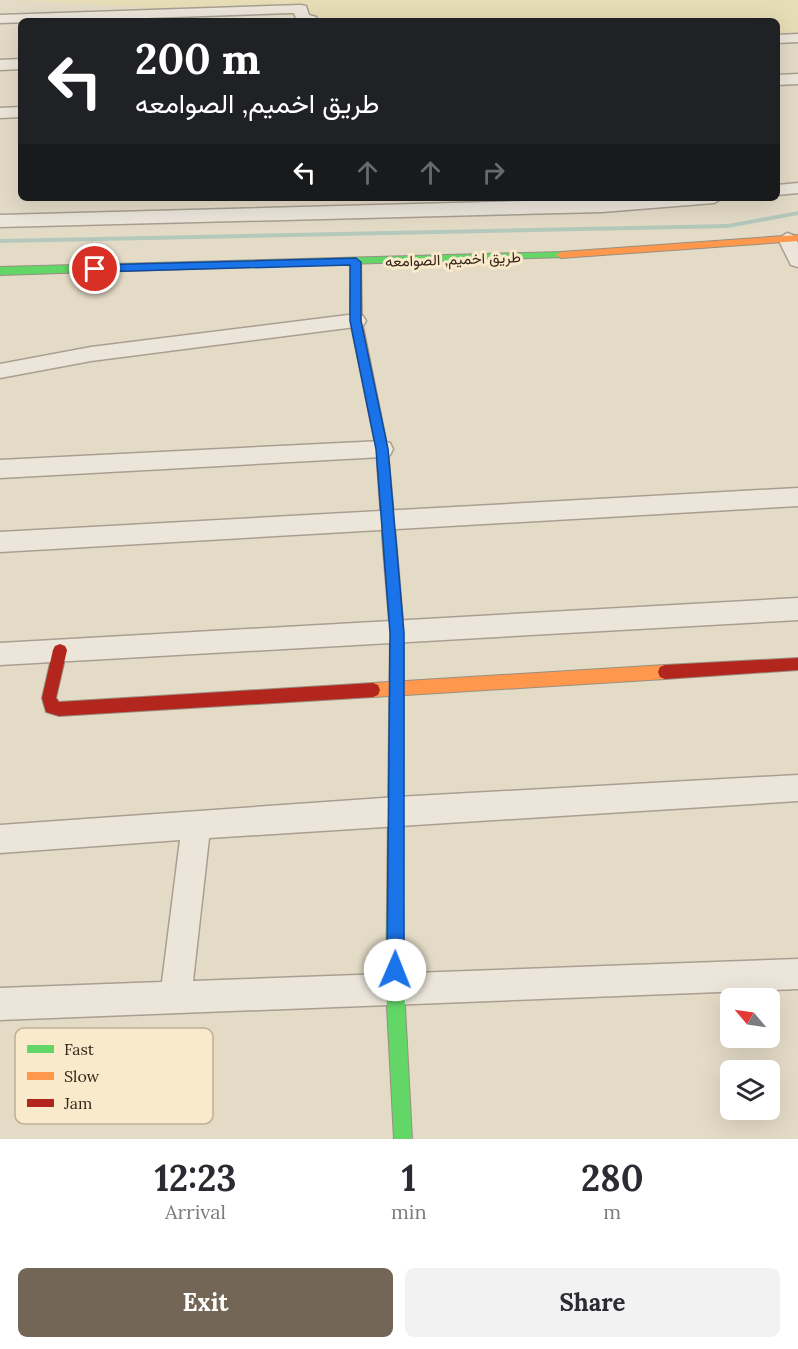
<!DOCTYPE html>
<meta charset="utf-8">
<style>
:root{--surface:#fff;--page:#f2f2f3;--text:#2b2b33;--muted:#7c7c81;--accent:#736657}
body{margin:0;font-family:Lora,Vazirmatn,serif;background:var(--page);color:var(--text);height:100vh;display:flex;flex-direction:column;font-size:22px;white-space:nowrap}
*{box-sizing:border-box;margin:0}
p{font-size:20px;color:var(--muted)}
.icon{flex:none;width:33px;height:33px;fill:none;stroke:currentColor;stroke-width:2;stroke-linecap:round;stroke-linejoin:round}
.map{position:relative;height:1139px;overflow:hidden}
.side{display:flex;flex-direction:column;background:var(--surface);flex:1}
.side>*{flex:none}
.banner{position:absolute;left:18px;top:18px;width:762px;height:183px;border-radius:9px;box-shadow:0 6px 24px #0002;background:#202124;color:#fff;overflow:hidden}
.needle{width:39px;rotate:299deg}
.fabs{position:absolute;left:720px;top:988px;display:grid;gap:12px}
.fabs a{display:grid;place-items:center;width:60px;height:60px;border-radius:9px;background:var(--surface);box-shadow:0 6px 24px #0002;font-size:30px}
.pin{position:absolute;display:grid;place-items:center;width:51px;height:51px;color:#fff;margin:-26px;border:3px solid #fff;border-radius:50%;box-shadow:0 2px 6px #0007}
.me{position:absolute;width:66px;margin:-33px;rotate:1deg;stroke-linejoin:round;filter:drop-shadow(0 0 4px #0008)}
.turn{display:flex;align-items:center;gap:21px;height:126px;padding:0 18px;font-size:27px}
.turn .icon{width:78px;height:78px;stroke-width:2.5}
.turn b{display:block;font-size:42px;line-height:51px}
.lanes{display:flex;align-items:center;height:57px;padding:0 18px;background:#0003;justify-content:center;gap:30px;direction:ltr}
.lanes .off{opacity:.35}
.eta{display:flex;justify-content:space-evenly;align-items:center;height:102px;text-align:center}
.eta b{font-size:36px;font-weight:700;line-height:42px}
.cta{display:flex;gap:12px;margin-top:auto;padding:12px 18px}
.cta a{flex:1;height:69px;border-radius:9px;background:var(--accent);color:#fff;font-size:24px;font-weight:700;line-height:69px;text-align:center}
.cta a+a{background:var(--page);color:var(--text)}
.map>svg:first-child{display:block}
.farmland{fill:#e6dcb5}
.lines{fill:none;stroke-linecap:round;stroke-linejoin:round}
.stream{fill:#b4c9bc;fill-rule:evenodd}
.street-casing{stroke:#a89f91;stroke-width:3}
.fast-casing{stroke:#988f81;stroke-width:2}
.slow-casing{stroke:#988f81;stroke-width:2}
.jam-casing{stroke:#988f81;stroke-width:2}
.street{fill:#ebe5da;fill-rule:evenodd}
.fast{fill:#63d668;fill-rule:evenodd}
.slow{fill:#ff974d;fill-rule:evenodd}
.jam{fill:#b3261e;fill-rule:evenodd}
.route{fill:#1a73e8;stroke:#114b97;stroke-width:1.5}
.labels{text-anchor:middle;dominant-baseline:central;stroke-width:6;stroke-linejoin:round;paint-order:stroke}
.far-street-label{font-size:15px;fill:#36271a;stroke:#f8eaca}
.key{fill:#f8eaca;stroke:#beb095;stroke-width:1.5}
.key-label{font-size:16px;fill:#36271a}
</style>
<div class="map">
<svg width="798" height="1139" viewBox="0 0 798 1139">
<rect width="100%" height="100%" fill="#e4dbc7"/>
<path class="farmland" d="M12,0h786v44l-21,-2v-21h-387z"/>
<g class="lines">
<path class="stream" d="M798,211v4l-70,13 -728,15v-4l728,-15z"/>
<defs>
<path id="street" d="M301,5l5,1 3,9 7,2 2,4h-21l-3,-8h-4l-290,10v-8z
M798,34v8l-21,1v-8z
M21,59v10l-21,1v-10z
M798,74v10l-21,1v-10z
M21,107v10l-21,1v-10z
M798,183v10l-21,2v-10z
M637,198h86l-9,5 -112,9 -602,15v-12z
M787,233l6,2 5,8v24l-7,-2 -13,-26z
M356,314l7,2 3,5 -3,5 -272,35 -91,17v-14l91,-17z
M382,441l8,2 3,6 -3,6 -8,2 -382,21v-18z
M798,488v18l-798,46v-20z
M798,598v22l-798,45v-22z
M798,775v26l-589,37 -16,143 605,-22v30l-798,31v-32l162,-6 18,-142 -180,13v-28l397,-28z"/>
<path id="fast" d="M561,252l4,1v4l-565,18v-8z
M395,896l6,2 2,6 1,84 8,151h-18l-8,-151 1,-84 2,-6z"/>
<path id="slow" d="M798,235v6l-237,17 -5,-3 5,-3z
M356,259l5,3 1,59 26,128 9,100 -2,4h-10l-2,-4 -7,-100 -26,-128 1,-59z
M665,665l5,2 2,5 -2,5 -5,2 -292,18 -5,-2 -2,-5 2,-5 5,-2z"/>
<path id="jam" d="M390,544l5,1 2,4 7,84 -1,271 -2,6 -6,2 -6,-2 -2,-6 3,-271 -7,-84 2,-4z
M60,644l5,2 2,4 -11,48 3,4 314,-19 5,2 2,5 -2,5 -5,2 -314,19 -13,-4 -4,-14 11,-48 2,-4z
M798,658v12l-133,9 -5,-2 -2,-5 2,-5 5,-2z"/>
</defs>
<use href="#street" class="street-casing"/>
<use href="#fast" class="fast-casing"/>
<use href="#slow" class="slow-casing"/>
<use href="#jam" class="jam-casing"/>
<use href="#street" class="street"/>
<use href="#fast" class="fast"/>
<use href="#slow" class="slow"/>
<use href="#jam" class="jam"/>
</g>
<path class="route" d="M356,258l5,4v59l27,128 16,184v337l-2,7 -7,2 -6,-2 -2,-7 3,-337 -14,-184 -26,-128v-56l-255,7 -5,-3 5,-4z"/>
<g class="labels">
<g class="far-street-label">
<text transform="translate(453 259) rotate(-2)">طريق اخميم, الصوامعه</text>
</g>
</g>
<rect x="15" y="1028" width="198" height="96" rx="9" class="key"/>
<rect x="27" y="1045" width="27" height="8" fill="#63d668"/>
<rect x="27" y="1072" width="27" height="8" fill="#ff974d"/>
<rect x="27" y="1099" width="27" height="8" fill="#b3261e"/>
<g class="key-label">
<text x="64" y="1055">Fast</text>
<text x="64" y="1082">Slow</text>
<text x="64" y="1109">Jam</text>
</g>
</svg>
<div class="fabs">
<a><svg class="needle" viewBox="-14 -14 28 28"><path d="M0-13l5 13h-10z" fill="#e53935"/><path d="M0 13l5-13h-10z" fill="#7c7c81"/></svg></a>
<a><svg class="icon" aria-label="layers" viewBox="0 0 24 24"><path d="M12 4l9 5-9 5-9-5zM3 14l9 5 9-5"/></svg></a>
</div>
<div class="pin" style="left:95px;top:269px;background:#d93025"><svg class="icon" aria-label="arrive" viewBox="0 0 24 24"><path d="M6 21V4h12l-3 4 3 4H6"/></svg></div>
<svg class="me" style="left:395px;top:970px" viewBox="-20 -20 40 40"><circle r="19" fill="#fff"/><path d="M0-13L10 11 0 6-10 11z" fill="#1a73e8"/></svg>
<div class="banner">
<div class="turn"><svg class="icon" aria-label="left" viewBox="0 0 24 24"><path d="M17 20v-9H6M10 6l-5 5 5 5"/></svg><div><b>200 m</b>طريق اخميم, الصوامعه</div></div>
<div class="lanes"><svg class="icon" aria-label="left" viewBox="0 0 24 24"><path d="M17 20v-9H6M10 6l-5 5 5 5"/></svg><svg class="icon off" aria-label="ahead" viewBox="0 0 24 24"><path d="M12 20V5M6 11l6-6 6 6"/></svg><svg class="icon off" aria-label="ahead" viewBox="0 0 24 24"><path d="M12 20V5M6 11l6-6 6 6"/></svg><svg class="icon off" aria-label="right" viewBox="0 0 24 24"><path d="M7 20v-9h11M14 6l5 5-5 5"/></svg></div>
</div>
</div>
<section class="side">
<div class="eta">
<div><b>12:23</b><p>Arrival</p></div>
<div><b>1</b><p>min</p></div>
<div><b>280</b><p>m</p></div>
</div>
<div class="cta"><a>Exit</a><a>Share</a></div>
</section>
